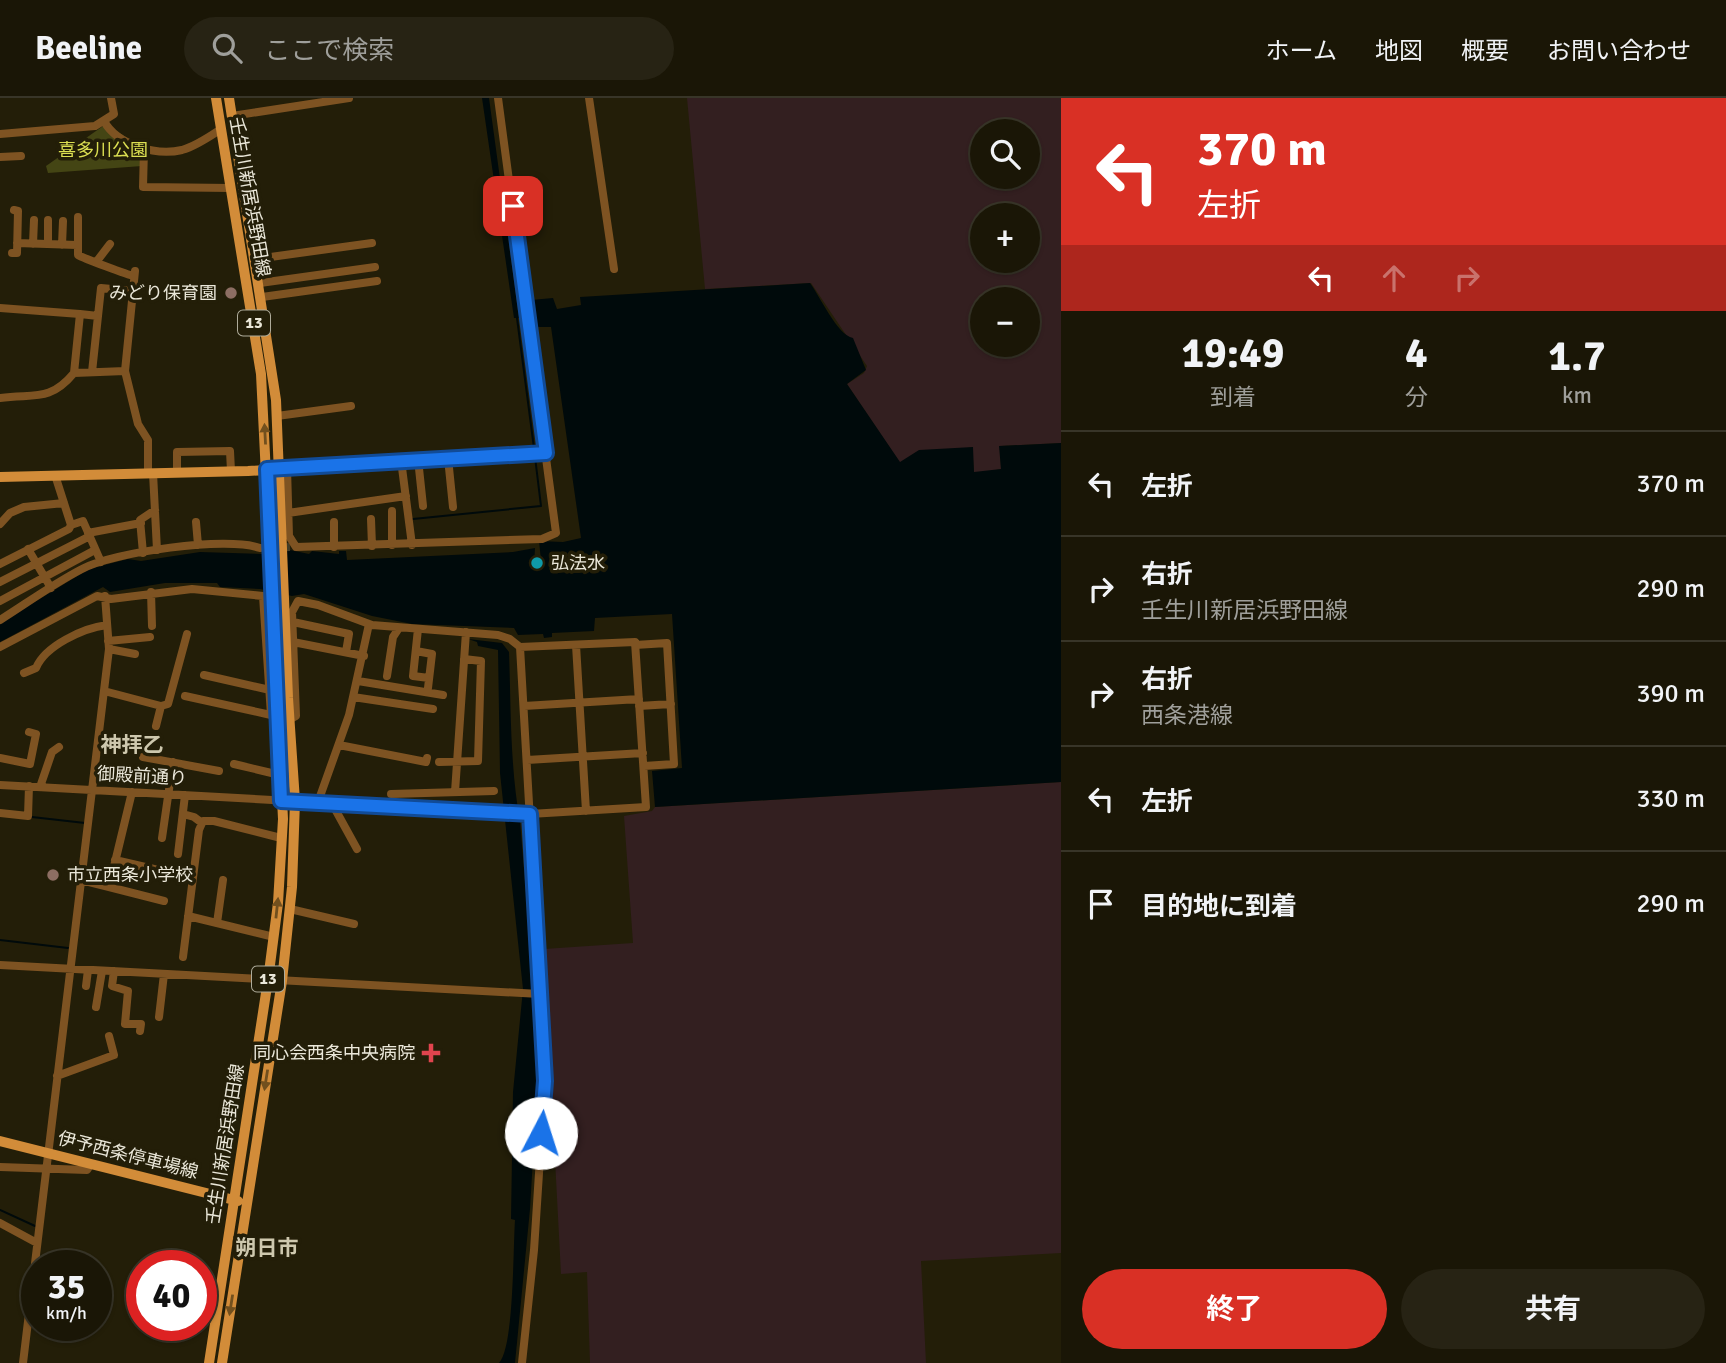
<!DOCTYPE html>
<html lang="ja">
<meta charset="utf-8">
<style>
:root{--surface:#1a1606;--page:#272314;--text:#f1f3f6;--muted:#9f9f9b;--line:#383528;--accent:#d93025}
body{margin:0;font-family:Signika,"Noto Sans JP",sans-serif;background:var(--page);color:var(--text);height:100vh;display:flex;flex-direction:column;font-size:26px;white-space:nowrap}
*{box-sizing:border-box;margin:0}
p{font-size:23px;color:var(--muted)}
.icon{flex:none;width:38px;height:38px;fill:none;stroke:currentColor;stroke-width:2;stroke-linecap:round;stroke-linejoin:round}
.map{position:relative;flex:1;overflow:hidden}
.sheet{display:flex;flex-direction:column;background:var(--surface);width:665px}
.sheet>*{flex:none}
.hud{background:#d93025;color:#fff;overflow:hidden}
.fabs{position:absolute;left:970px;top:21px;display:grid;gap:14px}
.fabs a{display:grid;place-items:center;width:70px;height:70px;border-radius:50%;background:var(--surface);box-shadow:0 2px 5px #0004,0 0 0 2px var(--line);font-size:35px}
.speed{position:absolute;left:21px;top:1152px;display:flex;gap:14px;font-size:35px;font-weight:700;text-align:center}
.speed>*{display:grid;place-content:center;width:91px;height:91px;border-radius:50%;background:var(--surface);box-shadow:0 2px 5px #0004,0 0 0 2px var(--line);line-height:1}
.speed small{font-size:18px;font-weight:400}
.speed .limit{border:10px solid #d22;background:#fff;color:#111}
.pin{position:absolute;display:grid;place-items:center;width:60px;height:60px;color:#fff;margin:-30px;border-radius:14px;box-shadow:0 4px 10px #0006}
.me{position:absolute;width:77px;margin:-38px;rotate:5deg;stroke-linejoin:round;filter:drop-shadow(0 0 5px #0008)}
.turn{display:flex;align-items:center;gap:24px;height:147px;padding:0 21px;font-size:32px}
.turn .icon{width:91px;height:91px;stroke-width:2.5}
.turn b{display:block;font-size:49px;line-height:60px}
.lanes{display:flex;align-items:center;height:66px;padding:0 21px;background:#0003;justify-content:center;gap:35px;direction:ltr}
.lanes .off{opacity:.35}
.eta{display:flex;justify-content:space-evenly;align-items:center;height:119px;text-align:center}
.eta b{font-size:42px;font-weight:700;line-height:49px}
.cta{display:flex;gap:14px;margin-top:auto;padding:14px 21px}
.cta a{flex:1;height:80px;border-radius:42px;background:var(--accent);color:#fff;font-size:28px;font-weight:700;line-height:80px;text-align:center}
.cta a+a{background:var(--page);color:var(--text)}
ul{padding:0;list-style:none}
li{display:flex;align-items:center;gap:21px;height:105px;padding:0 21px;border-top:2px solid var(--line)}
li div{flex:1}
li b{display:block;font-size:26px}
li em{font-style:normal}
header{display:flex;align-items:center;gap:42px;box-sizing:border-box;height:98px;padding:0 35px;background:var(--surface);border-bottom:2px solid var(--line)}
header strong{font-size:33px}
nav{display:flex;gap:38px;margin-inline-start:auto;font-size:24px}
.search{width:490px;height:63px;background:var(--page);display:flex;align-items:center;gap:18px;box-sizing:border-box;padding:0 24px;border-radius:38px;color:var(--muted);font-size:26px}
main{display:flex;flex:1;min-height:0}
.map>svg:first-child{display:block}
.industrial{fill:#331f20;fill-rule:evenodd}
.green{fill:#444514}
.water{fill:#000a0b}
.lines{fill:none;stroke-linecap:round;stroke-linejoin:round}
.stream{stroke:#000a0b;stroke-width:2}
.minor-tunnel{stroke:#413c27;stroke-width:8;stroke-dasharray:8 4;stroke-linecap:butt}
.minor{stroke:#7e5322;stroke-width:8}
.major{stroke:#d28c39;stroke-width:10}
.oneway{fill:#72501e}
.route-casing{stroke:#114b97;stroke-width:18}
.route{stroke:#1a73e8;stroke-width:12}
.education-dot{fill:#8d6e63;stroke:#231e08;stroke-width:2.5}
.culture-dot{fill:#0f9aa8;stroke:#231e08;stroke-width:2.5}
.health-dot{fill:#e0444e;stroke:#231e08;stroke-width:2.5}
.labels{text-anchor:middle;dominant-baseline:central;stroke-width:7;stroke-linejoin:round;paint-order:stroke}
.shield{fill:#231e08;stroke:#aeab9a;stroke-width:2}
.shield-label{font-size:16px;font-weight:bold;fill:#eae7d9}
.park-label{font-size:18px;fill:#dcdf52;stroke:#231e08}
.street-label{font-size:18px;fill:#eae7d9;stroke:#231e08}
.poi-label{font-size:18px;fill:#eae7d9;stroke:#231e08;text-anchor:end}
.quarter-label{font-size:21px;font-weight:bold;fill:#cec8ae;stroke:#231e08}
</style>
<header>
<strong>Beeline</strong>
<div class="search"><svg class="icon" aria-label="search" viewBox="0 0 24 24"><circle cx="10" cy="10" r="6"/><path d="M15 15l6 6"/></svg>ここで検索</div>
<nav><a>ホーム</a><a>地図</a><a>概要</a><a>お問い合わせ</a></nav>
</header>
<main>
<div class="map">
<svg width="1061" height="1265" viewBox="0 0 1061 1265">
<rect width="100%" height="100%" fill="#231e08"/>
<path class="industrial" d="M687,0h374v345l-61,3 1,23 -20,4 -7,-1 -2,-25 -72,16 -53,-79 17,-11 3,-7 -56,-83 -106,6zM982,33h45v46h-45zM982,117h45v46h-45zM982,201h45v46h-45z
M1061,684v471l-140,8 5,102h-336l-3,-91 -26,2 -17,-325 89,-6 -9,-127 28,-5 3,-4z"/>
<path class="green" d="M106,26l38,25 -2,17 -94,7 -2,-7z"/>
<path class="water" d="M482,0h7l30,220h-5z
M810,185c10,13 27,52 43,55l13,32 -19,14 53,78 19,-12 54,-3 1,25 27,-3 -2,-23 62,-3v339l-406,25 -3,-36 30,-3 -10,-154 -77,4 -1,13 -42,2v4l-8,1 -1,-4 -25,1 -4,-7 -102,-4 -40,-8 -68,-22 -12,2 -32,-7 -40,-2 -3,-4h-52l-55,9 -7,-5 -103,55v-19l89,-54 39,-10 13,2 59,-9 62,2 28,-4 19,4 3,-3 27,3v-3h7l1,9 166,-8 22,-4 -1,18 8,4 -3,-29 24,1 18,-4 -30,-211h-16l-4,-27 22,-2 4,11 24,-4 -1,-8z
M468,541l34,4 7,9c2,54 1,116 11,169l15,183 2,86 -7,119 -15,154h-16c15,-15 14,-114 16,-143l-4,-1 2,-127 10,-103 -23,-216 -2,-123 -20,-4 -1,-4z"/>
<g class="lines">
<path class="stream" d="M517,220l17,130
M413,421l128,-13 -6,-49
M32,719l53,6
M0,842l68,8
M0,1112l35,16"/>
<path class="minor-tunnel" d="M260,450l30,-1"/>
<path class="minor" d="M589,0l25,171
M232,18l117,-18
M104,23c13,24 52,35 78,29 14,-4 27,-13 39,-21
M0,36l95,-8 19,-12 -3,-16
M144,51l-1,38 88,1
M0,59l21,-1
M78,119v38c5,3 50,20 56,21
M17,145l60,2
M33,146l1,-24
M48,146v-24
M62,147l1,-24
M12,155h5l1,-42 -4,-1
M256,161l116,-16
M97,163l13,-17
M135,173l-10,100 13,53 10,16v33
M260,185l115,-16
M262,199l115,-16
M0,210l80,6
M98,218l-18,-2 -6,59 51,-2
M92,274l9,-84 32,3
M0,300c33,-5 49,5 74,-25
M277,318l74,-10
M448,360l5,49
M418,361l5,47
M401,362l11,85
M287,370l2,68 7,11 246,-8 14,-6 -58,-435
M153,375l4,77
M177,375v-21l53,-1 1,20
M55,377l16,50 12,-4 18,41
M288,415l118,-17
M371,421l1,27
M196,424l2,23
M334,424v25
M0,426l10,-11 14,-6 40,-4
M88,435l53,-10
M392,447v-34
M28,451l23,39
M143,455l-3,-33 15,-10
M0,466l69,-35 2,-4
M0,484l90,-46
M151,494l1,34
M0,503l95,-51
M0,522c27,-17 53,-36 82,-51 31,-17 145,-33 178,-21
M293,524l56,12 -3,18
M418,531l-5,47 16,2
M108,543l42,-4
M293,544l71,14
M576,547l10,166
M635,547l32,-2 7,121 -30,2
M0,549l97,-51 14,3 81,-10 71,7 8,119 -86,-19
M109,551l26,5
M416,553l16,3 -4,34
M24,575l12,-5c9,-22 47,-40 71,-43
M204,577l66,15
M387,578l6,-39 6,-9
M358,583l85,14
M104,593l57,15 7,-2 19,-70
M353,599l80,12
M524,608l115,-7
M639,608l32,-2
M287,623l9,-5 -4,-104 6,-11 20,4 54,20 126,10 12,4 10,8 25,434 -11,169 -12,113
M156,628l5,-20
M339,647l87,17 1,-4
M143,659l76,14
M0,660l30,6 6,-30 -7,-2
M527,662l116,-7
M439,664l39,-1 3,-100 -17,-2
M234,666l46,11
M0,687l530,29 116,-7 -11,-165 -115,5
M40,689l12,-35 7,-5
M455,694l11,-160
M391,696l103,-3
M318,704l31,-87 20,-91
M335,705v6l22,40
M0,715l28,3 1,-30
M183,716l11,3 8,6
M162,740l11,-76
M178,756l7,-59
M115,762l52,12 -2,7
M81,782l28,7 23,-95
M109,789l55,14
M290,811l64,15
M188,818l86,21
M217,825l6,-43
M183,859l16,-127 4,-9h11l67,17
M0,867l540,29
M114,873l-2,15 16,5 -3,33h16l-1,7
M86,888l2,-16
M96,909l6,-36
M159,919l5,-43
M57,978l57,-21 -5,-19
M0,1069l87,3 4,-6
M0,1125l37,20
M23,1265l86,-714 -4,-53"/>
<path class="major" d="M0,379l248,-6 298,-18
M0,1043l238,60
M209,1265l59,-383 10,-77 5,-84 -22,-445 -45,-276
M222,1265l60,-382 10,-94 3,-86 -7,-103 -12,-298 -47,-302"/>
</g>
<defs><path id="oneway-solid" d="M-6-.8H1V-3.2L6.5 0L1 3.2V.8H-6Z" transform="scale(1.75)"/></defs>
<g class="oneway">
<use href="#oneway-solid" transform="translate(265 336) rotate(-93)"/>
<use href="#oneway-solid" transform="translate(277 810) rotate(-84)"/>
<use href="#oneway-solid" transform="translate(266 982) rotate(99)"/>
<use href="#oneway-solid" transform="translate(231 1207) rotate(99)"/>
</g>
<g class="lines">
<defs>
<path id="route" d="M513,108l33,247 -279,16 14,332 249,13 15,267 -4,52"/>
</defs>
<use href="#route" class="route-casing"/>
<use href="#route" class="route"/>
</g>
<g class="education-dot">
<circle cx="231" cy="195" r="7"/>
<circle cx="53" cy="777" r="7"/>
</g>
<circle class="culture-dot" cx="537" cy="465" r="7"/>
<path class="health-dot" d="M427.5 944.5h7v7h7v7h-7v7h-7v-7h-7v-7h7z"/>
<g class="labels">
<g class="shield">
<rect x="238" y="212.5" width="32" height="25" rx="5"/>
<rect x="252" y="868.5" width="32" height="25" rx="5"/>
</g>
<g class="shield-label">
<text x="254" y="225">13</text>
<text x="268" y="881">13</text>
</g>
<g class="park-label">
<text x="103" y="52">喜多川公園</text>
</g>
<g class="street-label">
<text transform="translate(250 99) rotate(80)">壬生川新居浜野田線</text>
<text transform="translate(142 678) rotate(3)">御殿前通り</text>
<text transform="translate(225 1046) rotate(-81)">壬生川新居浜野田線</text>
<text transform="translate(128 1057) rotate(14)">伊予西条停車場線</text>
</g>
<g class="poi-label">
<text x="217" y="195">みどり保育園</text>
<text x="551" y="465" text-anchor="start">弘法水</text>
<text x="67" y="777" text-anchor="start">市立西条小学校</text>
<text x="415" y="955">同心会西条中央病院</text>
</g>
<g class="quarter-label">
<text x="132" y="647">神拝乙</text>
<text x="267" y="1150">朔日市</text>
</g>
</g>
</svg>
<div class="fabs">
<a><svg class="icon" aria-label="search" viewBox="0 0 24 24"><circle cx="10" cy="10" r="6"/><path d="M15 15l6 6"/></svg></a>
<a>+</a>
<a>−</a>
</div>
<div class="speed"><div>35<small>km/h</small></div><div class="limit">40</div></div>
<div class="pin" style="left:513px;top:108px;background:#d93025"><svg class="icon" aria-label="arrive" viewBox="0 0 24 24"><path d="M6 21V4h12l-3 4 3 4H6"/></svg></div>
<svg class="me" style="left:541px;top:1035px" viewBox="-20 -20 40 40"><circle r="19" fill="#fff"/><path d="M0-13L10 11 0 6-10 11z" fill="#1a73e8"/></svg>
</div>
<section class="sheet">
<div class="hud">
<div class="turn"><svg class="icon" aria-label="left" viewBox="0 0 24 24"><path d="M17 20v-9H6M10 6l-5 5 5 5"/></svg><div><b>370 m</b>左折</div></div>
<div class="lanes"><svg class="icon" aria-label="left" viewBox="0 0 24 24"><path d="M17 20v-9H6M10 6l-5 5 5 5"/></svg><svg class="icon off" aria-label="ahead" viewBox="0 0 24 24"><path d="M12 20V5M6 11l6-6 6 6"/></svg><svg class="icon off" aria-label="right" viewBox="0 0 24 24"><path d="M7 20v-9h11M14 6l5 5-5 5"/></svg></div>
</div>
<div class="eta">
<div><b>19:49</b><p>到着</p></div>
<div><b>4</b><p>分</p></div>
<div><b>1.7</b><p>km</p></div>
</div>
<ul>
<li><svg class="icon" aria-label="left" viewBox="0 0 24 24"><path d="M17 20v-9H6M10 6l-5 5 5 5"/></svg><div><b>左折</b></div><em>370 m</em></li>
<li><svg class="icon" aria-label="right" viewBox="0 0 24 24"><path d="M7 20v-9h11M14 6l5 5-5 5"/></svg><div><b>右折</b><p>壬生川新居浜野田線</p></div><em>290 m</em></li>
<li><svg class="icon" aria-label="right" viewBox="0 0 24 24"><path d="M7 20v-9h11M14 6l5 5-5 5"/></svg><div><b>右折</b><p>西条港線</p></div><em>390 m</em></li>
<li><svg class="icon" aria-label="left" viewBox="0 0 24 24"><path d="M17 20v-9H6M10 6l-5 5 5 5"/></svg><div><b>左折</b></div><em>330 m</em></li>
<li><svg class="icon" aria-label="arrive" viewBox="0 0 24 24"><path d="M6 21V4h12l-3 4 3 4H6"/></svg><div><b>目的地に到着</b></div><em>290 m</em></li>
</ul>
<div class="cta"><a>終了</a><a>共有</a></div>
</section>
</main>
